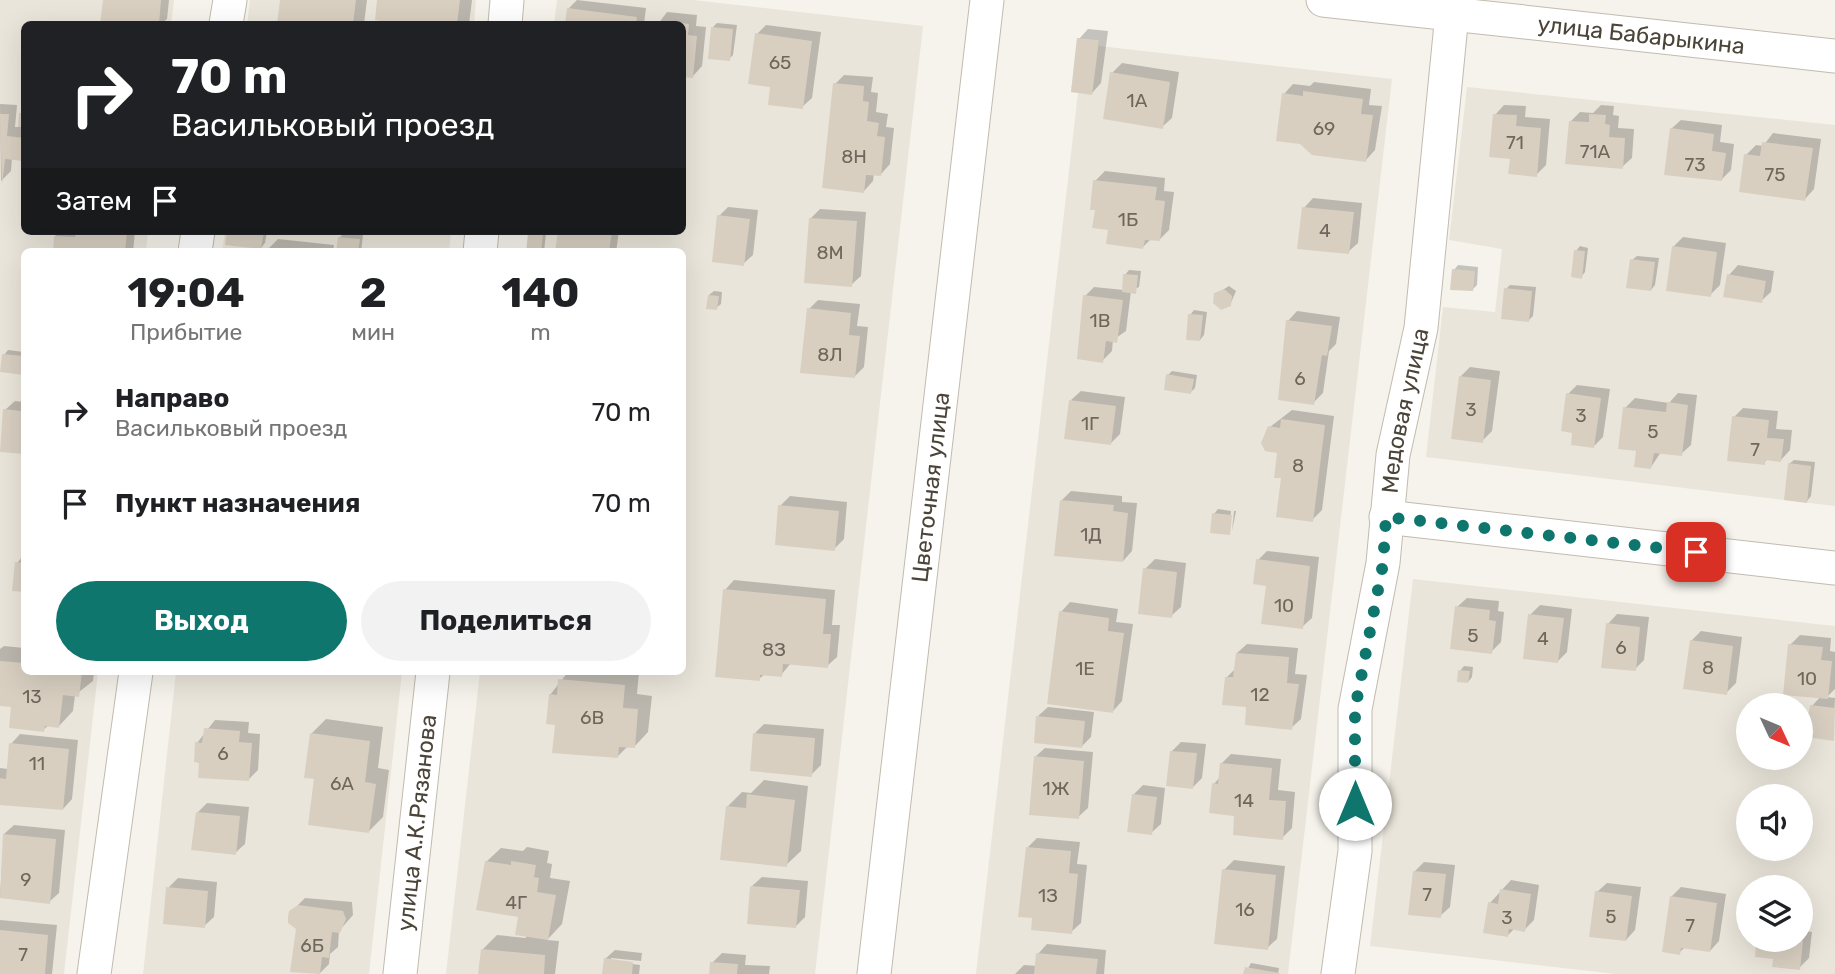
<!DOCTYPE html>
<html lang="ru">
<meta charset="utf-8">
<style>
:root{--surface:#fff;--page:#f2f2f2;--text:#202124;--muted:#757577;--accent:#0f766e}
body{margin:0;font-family:Rubik,sans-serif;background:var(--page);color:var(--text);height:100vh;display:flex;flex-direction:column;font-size:26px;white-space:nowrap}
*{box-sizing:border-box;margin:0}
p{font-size:23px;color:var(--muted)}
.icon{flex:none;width:38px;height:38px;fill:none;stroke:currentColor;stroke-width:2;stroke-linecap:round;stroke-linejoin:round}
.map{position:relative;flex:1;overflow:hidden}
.drawer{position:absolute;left:21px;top:248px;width:665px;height:427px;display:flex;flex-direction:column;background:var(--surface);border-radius:10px;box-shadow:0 7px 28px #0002}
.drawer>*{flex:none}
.guide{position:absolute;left:21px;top:21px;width:665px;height:214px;border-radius:10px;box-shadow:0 7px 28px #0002;background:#202124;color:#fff;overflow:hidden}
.needle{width:46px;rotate:134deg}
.buttons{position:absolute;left:1736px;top:693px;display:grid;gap:14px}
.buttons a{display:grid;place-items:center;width:77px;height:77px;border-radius:50%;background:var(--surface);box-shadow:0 7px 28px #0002;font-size:35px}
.pin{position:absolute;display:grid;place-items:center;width:60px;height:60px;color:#fff;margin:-30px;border-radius:14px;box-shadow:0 4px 10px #0006}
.me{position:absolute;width:77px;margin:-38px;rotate:0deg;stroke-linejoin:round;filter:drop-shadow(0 0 5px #0008)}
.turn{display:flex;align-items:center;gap:24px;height:147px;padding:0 35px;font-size:32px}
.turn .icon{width:91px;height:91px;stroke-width:2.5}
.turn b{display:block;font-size:49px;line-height:60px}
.then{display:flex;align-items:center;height:66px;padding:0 35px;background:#0003;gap:14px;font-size:26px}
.eta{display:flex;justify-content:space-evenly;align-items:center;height:119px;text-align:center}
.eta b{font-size:42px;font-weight:700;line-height:49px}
.action{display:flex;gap:14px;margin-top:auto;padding:14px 35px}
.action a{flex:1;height:80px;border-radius:42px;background:var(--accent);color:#fff;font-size:28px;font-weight:700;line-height:80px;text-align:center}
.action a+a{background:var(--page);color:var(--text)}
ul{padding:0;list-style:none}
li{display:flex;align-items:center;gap:21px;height:91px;padding:0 35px}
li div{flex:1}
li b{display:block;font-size:26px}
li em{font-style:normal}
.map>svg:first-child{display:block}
.residential{fill:#eae5da;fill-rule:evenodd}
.shadow{fill:#0003}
.building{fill:#d8cfc1}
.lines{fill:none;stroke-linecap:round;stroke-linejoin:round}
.street-casing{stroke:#c2bbae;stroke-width:35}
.street{stroke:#fff;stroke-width:33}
.route{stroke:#0f766e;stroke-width:12;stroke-dasharray:0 21.6}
.labels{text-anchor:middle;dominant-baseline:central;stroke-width:5;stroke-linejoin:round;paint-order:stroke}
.number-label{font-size:19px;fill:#6e675b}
.street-label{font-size:23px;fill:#4b4439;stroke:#fff}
</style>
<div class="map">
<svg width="1835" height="974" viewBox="0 0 1835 974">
<rect width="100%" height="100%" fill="#f6f3ec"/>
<path class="residential" d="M0,0h174l-3,24h-147v207h124l-2,21h-122v420h74l-34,302h-64z
M250,0h226l-2,24h-227z
M557,0h136l230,26 -108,948h-369l34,-302h202v-420h-154l3,-21h151v-207h-128z
M1077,38l22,2v6l293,33 -104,895h-312l102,-881 -7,-1z
M1467,87l368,38v381l-409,-49 17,-150 52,5 7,-63 -53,-9z
M225,231h226l-2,21h-227z
M1413,579l422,47v348h-219l-246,-28zM1748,705h53v53h-53zM1748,796h53v53h-53zM1748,887h53v53h-53z
M176,672h226l-33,302h-226z"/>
<path class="shadow" d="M104,0h65l-2,19 -6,5h-59z
M282,0h85l-3,24h-85z
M379,0h93l-3,24h-70l1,-3z
M577,0l69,8 -2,16h-78l2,-15z
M667,12l30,3 -1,11 10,1 -4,39 -9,10 -11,-52h-24z
M717,23l20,2 -4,30 -4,4 -16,-32z
M766,25l55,7 -9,66 -10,9 -30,-22 -15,-51z
M1088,29l20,2 -7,52 -9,10 -13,-54z
M1122,63l57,9 -7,46 -10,9 -50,-54z
M844,75l29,2 -2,15 7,1 -2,19 12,2 -2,13 8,1 -4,36 -9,10 -7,-1 -1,8 -9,10 -29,-107z
M1314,82l57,7 -2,16 13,1 -7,44 -9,10 -82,-66 9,-10 17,2z
M0,104l17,1 -2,22h4l1,-13 4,-4v50l-12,-2 -1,13 -10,10z
M1504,105l22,1 -1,11 25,2 -4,46 -10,10 -24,-18 -17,-42z
M1601,105l13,1 -1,9 6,1 -1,12 16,1 -2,29 -10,9 -51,-46 9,-9 13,1z
M1681,120l41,5 -2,17 14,2 -3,26 -10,10 -50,-51z
M1773,133l48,6 -7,50 -9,10 -59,-44 10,-10 7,1z
M1105,171l60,7 -1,13 10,1 -5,38 -10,10 -8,-1 -8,8 -33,-18 -13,-20 -2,-28z
M1313,198l49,5 -4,40 -10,9 -44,-44z
M728,207l30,3 -5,45 -10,9 -24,-48z
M820,209l46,3 -5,64 -10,9 -41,-66z
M61,231h74l-2,21h-79l1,-16z
M229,231h38l-2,12 -4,5z
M534,231l12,1 -2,20h-16l2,-17z
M560,231h59l-3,21h-59z
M344,233l19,2 -2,17h-23l2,-15z
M1683,237l43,6 -6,42 -10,10 -37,-48z
M278,239l56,6 -1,7h-68z
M1580,246l8,2 -3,24 -4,5 -5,-26z
M1637,256l22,2 -4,27 -4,5 -19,-30z
M1458,265l20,2 -1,18 -5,5 -18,-20z
M1738,265l36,6 -3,21 -10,9 -32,-26z
M1129,270l12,1 -2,16 -8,4 -5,40 -13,9 -1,11 -10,10 -17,-65 9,-9 30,3 1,-15z
M1510,285l26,2 -3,29 -4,4 -23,-31z
M1229,286l7,5 -6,14 -14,-11z
M714,291l8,1 -1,12 -5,4 -7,-13z
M818,300l42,4 -3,22 11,1 -4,40 -9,9 -46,-67z
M1194,310l13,2 -3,23 -4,5 -10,-25z
M1297,311l43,6 -4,27 -7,7 -6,42 -10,10 -25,-82z
M8,350l16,2v21l-23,-3 3,-15z
M1470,367l30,4 -8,60 -10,10 -22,-64z
M1172,371l25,4 -2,13 -4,4 -23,-17z
M1577,385l33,4 -7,48 -9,9 -20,-15 -6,-37z
M1081,391l44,6 -5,37 -10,10 -39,-44z
M1678,393l19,2 -6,50 -10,9 -20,-2 -10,15 -13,-18 -13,-41 10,-10 34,5z
M24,396v57l-23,-3 4,-40 10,-9 9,1z
M1743,408l35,3 -2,18 16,1 -2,20 -9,10 -13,-2 -4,5 -30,-46z
M1292,410l42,6 -12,94 -10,10 -42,-93z
M1794,460l21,2 -4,34 -4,5 -18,-37z
M682,488l4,1 -4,37z
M1071,491l51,5v6l15,1 -5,48 -9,10 -62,-60z
M790,496l57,6 -3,37 -10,10 -54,-43z
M1218,509l13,2 -2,23 -15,-20z
M1234,511h2l-4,20z
M1267,551l52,6 -7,61 -10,9 -34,-43 -10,-24z
M24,555v35l-10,-1 3,-26z
M1155,559l31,4 -5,44 -10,9 -26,-47z
M734,580l101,10 -3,35h8l-3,32 -10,9 -36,-3 -10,12 -16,-1 -6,5 -34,-89z
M1467,598l32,3 -1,10 6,1 -3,30 -10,10 -34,-45z
M1070,602l48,7 -2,13 17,2 -11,77 -9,10 -52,-99z
M1540,605l32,4 -5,43 -10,10 -27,-47z
M1617,614l32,3 -5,43 -9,9 -27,-45z
M1701,631l41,6 -6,46 -10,10 -35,-52z
M1800,635l31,3 -1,13 5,1v37l-8,8 8,1 -2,42 -21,-34 9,-10 -31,-51z
M1247,644l51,4 -3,26 12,1 -6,44 -10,9 -43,-23 -21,-28 9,-9 1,-15z
M4,646l20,2v24h70l-1,9 -18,14 -2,16 -14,15 -10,-1 -6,5 -30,-25 -13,-1v-55z
M1464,666l9,1 -1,10 -4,5 -8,-11z
M568,672h71l-2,22 15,2 -4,36 -14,15 -6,-1 -11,11 -61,-34 -6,-28z
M1048,707l46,5 -3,25 -9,9 -44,-30z
M326,719l57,8 -5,41 11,2 -6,47 -14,14 -53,-54 -4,-44z
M215,720l34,2 -1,11 12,1 -2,36 -10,10 -47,-19 -4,-18z
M764,724l60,5 -3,36 -10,10 -56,-42z
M20,734l58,6 -6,59 -9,10 -63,-6v-35l8,1 3,-25z
M1181,742l25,2 -4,34 -9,9 -22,-35z
M1045,748l48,4 -5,56 -10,9 -43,-60z
M1231,754l50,5 -3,31 17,2 -3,36 -10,10 -46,-24 -22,-30 6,-7 1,-13z
M764,780l44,6 -7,65 -15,14 -59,-58 15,-15 9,1z
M1143,785l22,3 -4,36 -10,9 -18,-38z
M207,803l42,4 -4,37 -10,9 -37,-41z
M14,825l51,5 -6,63 -10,9 -49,-5 4,-63z
M1037,838l43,4 -3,22 10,1 -6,58 -10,9 -43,-85z
M527,847l22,4 -2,12 5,1 -2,14 20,3 -8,43 -15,16 12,1 -4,33h-75l2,-24 15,-15 29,3v-3l-6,-20 -34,-53 15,-14 22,3z
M1234,860l51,6 -8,73 -10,9 -43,-78z
M1424,862l31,3 -5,42 -10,9 -26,-44z
M762,877l46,4 -3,36 -9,9 -44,-40z
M178,878l39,4 -3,35 -10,9 -36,-38z
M1511,880l28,5 -5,35 -10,10 -9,-2 -7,7 -18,-32z
M1607,883l34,4 -6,43 -9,10 -29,-48z
M1681,887l45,7 -7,47 -9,10 -25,-4 -6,6 -7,-57z
M305,898l47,4 1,13 -14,16 -1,16 -8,7 -1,10 -10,10 -21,-46 -3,-20z
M1801,919h4l-1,12 8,1 -3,26 -10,10 -24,-10 -17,-14 4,-4h39z
M0,920l57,5 -5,49h-52z
M1047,944l59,6 -2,24h-89l9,-9 13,1 1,-12z
M615,950l27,3 -1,8 -30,-3v3l29,4 -1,9h-35l1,-15z
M722,953l24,2 -1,10 25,1 -1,8h-58l1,-11z
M1251,963l28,5 -1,6h-33z"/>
<path class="building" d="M103,0h58l-2,24h-59z
M280,0h76l-3,24h-76z
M377,0h83l-3,24h-59l-23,-4z
M567,8l70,9 -1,7h-71z
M682,23l7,1 -1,11 9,1 -4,42 -11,-1z
M711,27l22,2 -3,32 -22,-2z
M755,33l57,8 -9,68 -35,-4 2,-18 -22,-3z
M1077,38l22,2 -7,55 -21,-3z
M1110,72l60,10 -7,47 -60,-10z
M833,83l31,3 -1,15 6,1 -2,19 12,2 -2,13 8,1 -4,39 -15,-1 -2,18 -42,-5z
M1303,91l60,8 -2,15 12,1 -7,47 -54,-7 -12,-11 -24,-3 6,-48 21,3z
M19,113l5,1v13h-6z
M0,114h9l-2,22 17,2v23l-19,-2 -3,26z
M1493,114l24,1 -1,11 25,2 -4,49 -29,-3 2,-15 -21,-2z
M1589,114l17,1 -1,9 5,1 -1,12 16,1 -2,31 -58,-5 4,-43 20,1z
M1670,128l44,6 -2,17 14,2 -4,28 -58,-6z
M1762,142l51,6 -8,53 -66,-9 5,-38 16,2z
M1093,180l64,7 -2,13 10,1 -5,40 -15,-1 -2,9 -37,-5 2,-14 -16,-2 3,-18h-5z
M1302,207l52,5 -5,42 -52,-5z
M717,215l33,4 -6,47 -32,-4z
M809,218l48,3 -5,66 -48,-4z
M76,231h51l-2,21h-72l1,-16 21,1z
M227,231h37l-3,18 -36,-4z
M558,231h54l-3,21h-54z
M528,234l15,1 -2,17h-15z
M338,237l22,2 -2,13h-22z
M1672,246l45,6 -6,45 -45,-6z
M1574,250l11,1 -3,28 -11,-2z
M1630,259l25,3 -4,29 -25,-3z
M1452,269l23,2 -2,20 -23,-1z
M1123,274l15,1 -2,19 -14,-2z
M1727,274l39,7 -4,22 -39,-6z
M1504,288l28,3 -3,31 -28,-3z
M1224,289l8,7 -1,10 -10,4 -8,-7 1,-10z
M708,295l11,1 -2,14 -11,-1z
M1083,295l40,5 -6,43 -11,-2 -3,22 -26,-4z
M807,308l44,5 -2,22 11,1 -5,42 -55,-5z
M1188,314l15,1 -3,26 -14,-1z
M1286,320l46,6 -5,30 -5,-1 -8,50 -36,-5z
M2,354l22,2v19l-24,-3z
M1166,374l28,5 -3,15 -27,-4z
M1459,376l32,4 -8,63 -32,-4z
M1566,393l35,5 -7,50 -23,-3 1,-12 -11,-2z
M23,397l1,57 -24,-2 3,-43 18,2z
M1069,400l47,6 -5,39 -47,-6z
M1667,402l21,3 -6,51 -28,-3 -3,16 -17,-2 2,-16 -18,-2 5,-42 43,5z
M1732,416l37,4 -2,18 17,1 -3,23 -16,-2v5l-38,-4z
M1281,419l44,6 -12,97 -37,-5 5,-39h-7l3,-25 -12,-2 -4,-8 7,-17 12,2z
M1788,463l23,3 -4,37 -23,-3z
M1060,500l54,5 -1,6 15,2 -5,49 -69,-6z
M778,505l61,6 -4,40 -60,-6z
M1212,513l20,2 -2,20 -20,-2z
M1256,559l54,7 -7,63 -42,-5 5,-38 -13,-2z
M15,562l9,1v29l-12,-1z
M1143,568l34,4 -5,46 -34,-4z
M723,589l103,10 -3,35h8l-3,34 -45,-4 -1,13 -22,-2v6l-45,-4z
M1455,606l35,4 -1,10 7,1 -4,33 -42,-5z
M1059,611l50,7 -1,13 16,2 -11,80 -66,-9z
M1528,614l36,4 -6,45 -35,-4z
M1606,623l34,4 -4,44 -35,-3z
M1690,640l43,6 -6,49 -44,-6z
M1788,644l35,3 -2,13 11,1 -4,38 -45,-4z
M1236,653l53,4 -2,26 12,1 -7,46 -47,-5 1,-18 -24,-2 3,-28h8z
M0,661l24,2v9h58l-3,25 -16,-2 -4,33 -14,-2 -1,6 -35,-4 2,-21 -11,-1z
M1458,670l12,1 -2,12 -11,-1z
M558,679l67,6 -2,23 15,1 -3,39 -16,-1 -1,11 -66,-5 3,-28 -9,-1 3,-30 8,1z
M1810,705l25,3 -1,33 -29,-4z
M1036,716l49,5 -3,27 -48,-5z
M204,728l36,3 -1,11 13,1 -3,38 -51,-3 1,-15 -5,-1 1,-20 7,1z
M310,733l60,8 -5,41 11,2 -7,49 -61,-8 6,-46 -10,-1z
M753,733l62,5 -3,39 -62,-6z
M9,743l60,6 -6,61 -63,-5v-27l6,1z
M1170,751l27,2 -4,36 -27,-3z
M1034,756l50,5 -5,58 -50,-4z
M1220,763l52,5 -3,32 17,1 -3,39 -50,-5 1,-19 -25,-3 3,-30 6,1z
M747,794l48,6 -8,67 -67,-7 6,-54 20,2z
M1132,794l25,3 -5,38 -25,-3z
M196,812l44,4 -4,39 -45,-5z
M3,834l53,5 -6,65 -50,-6z
M1026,847l45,4 -2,22 9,1 -6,60 -41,-4 1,-12 -14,-1z
M485,861l26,4v-4l25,4 -2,12 5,1 -2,14 19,3 -8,45 -33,-5 3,-18 -42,-7z
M1222,869l54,6 -8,75 -54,-6z
M1413,871l33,3 -5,44 -33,-3z
M750,886l50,4 -4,38 -49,-4z
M166,887l42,4 -3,37 -42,-4z
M1500,889l31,5 -6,38 -16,-3 -1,8 -25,-4 5,-31 10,2z
M1595,891l37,5 -6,45 -37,-4z
M1670,896l47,7 -7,49 -29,-4 -1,7 -18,-3z
M298,905l45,6 3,8 -6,14 -8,-1 -3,26 -7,-1 -2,17 -30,-2 6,-43 -8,-6v-6l1,-6z
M0,930l48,5 -3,39h-45z
M1766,940l37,1 -3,29 -28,-3 1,-8 -18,-2 1,-13 9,1z
M481,949l64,6 -1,19h-66z
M1036,953l62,6 -2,15h-62z
M604,958l29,4 -1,12h-30z
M710,962l28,2 -1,10h-28z
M1245,967l35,6 -1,1h-36z"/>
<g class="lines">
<defs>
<g id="street">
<path id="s1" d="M1323,0l512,56"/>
<path d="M226,24l4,-24"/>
<path d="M505,24l2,-24"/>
<path d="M195,252l3,-21"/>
<path d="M480,252l2,-21"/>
<path d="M1386,517l449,51"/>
<path d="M94,974l42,-302"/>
<path id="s2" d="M400,974l33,-302"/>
<path id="s3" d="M874,974l113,-974"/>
<path id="s4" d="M1338,974l17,-123v-142l28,-146 10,-108 28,-127 31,-314"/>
</g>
</defs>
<use href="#street" class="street-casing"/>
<use href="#street" class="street"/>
</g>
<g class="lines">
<path class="route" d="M1355,804v-95l28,-145 3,-47 310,35"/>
</g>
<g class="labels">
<g class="number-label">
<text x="780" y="62">65</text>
<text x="1137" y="100">1А</text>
<text x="1324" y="128">69</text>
<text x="1515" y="142">71</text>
<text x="1595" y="151">71А</text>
<text x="854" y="156">8Н</text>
<text x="1695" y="164">73</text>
<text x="1775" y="174">75</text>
<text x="1128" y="219">1Б</text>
<text x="1325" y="230">4</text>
<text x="830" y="252">8М</text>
<text x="1100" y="320">1В</text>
<text x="830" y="354">8Л</text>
<text x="1300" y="378">6</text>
<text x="1471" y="409">3</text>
<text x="1581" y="415">3</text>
<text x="1090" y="423">1Г</text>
<text x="1653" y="431">5</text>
<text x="1755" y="449">7</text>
<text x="1298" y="465">8</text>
<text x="1091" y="534">1Д</text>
<text x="1284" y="605">10</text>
<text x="1473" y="635">5</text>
<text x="1543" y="638">4</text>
<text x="1621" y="647">6</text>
<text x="774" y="649">8З</text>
<text x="1708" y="667">8</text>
<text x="1085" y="668">1Е</text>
<text x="1807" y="678">10</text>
<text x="1260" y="694">12</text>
<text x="32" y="696">13</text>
<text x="592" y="717">6В</text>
<text x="223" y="753">6</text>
<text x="37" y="763">11</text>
<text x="342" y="783">6А</text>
<text x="1056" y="788">1Ж</text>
<text x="1244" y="800">14</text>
<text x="26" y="879">9</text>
<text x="1427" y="894">7</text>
<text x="1048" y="895">1З</text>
<text x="516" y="902">4Г</text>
<text x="1245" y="909">16</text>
<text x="1611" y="916">5</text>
<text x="1507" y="917">3</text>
<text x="1690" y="925">7</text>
<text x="312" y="945">6Б</text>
<text x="23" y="954">7</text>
</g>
<g class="street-label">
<text stroke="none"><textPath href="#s1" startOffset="320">улица Бабарыкина</textPath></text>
<text stroke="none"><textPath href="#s4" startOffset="569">Медовая улица</textPath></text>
<text stroke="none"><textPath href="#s3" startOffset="490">Цветочная улица</textPath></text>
<text stroke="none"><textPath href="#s2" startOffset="152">улица А.К.Рязанова</textPath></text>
</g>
</g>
</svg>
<div class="buttons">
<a><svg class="needle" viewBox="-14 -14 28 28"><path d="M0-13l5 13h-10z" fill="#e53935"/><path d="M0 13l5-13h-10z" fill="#757577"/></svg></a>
<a><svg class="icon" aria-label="sound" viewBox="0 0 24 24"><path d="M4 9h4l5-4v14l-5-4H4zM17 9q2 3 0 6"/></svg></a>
<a><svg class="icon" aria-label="layers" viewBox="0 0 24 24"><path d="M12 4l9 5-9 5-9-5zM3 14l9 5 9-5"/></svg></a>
</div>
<div class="pin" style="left:1696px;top:552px;background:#d93025"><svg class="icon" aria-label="arrive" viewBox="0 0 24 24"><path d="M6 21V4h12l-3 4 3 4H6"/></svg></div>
<svg class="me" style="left:1355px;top:804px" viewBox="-20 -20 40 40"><circle r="19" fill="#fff"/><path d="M0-13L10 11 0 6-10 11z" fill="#0f766e"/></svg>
<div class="guide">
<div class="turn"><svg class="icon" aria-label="right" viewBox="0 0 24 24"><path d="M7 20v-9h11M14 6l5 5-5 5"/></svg><div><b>70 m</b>Васильковый проезд</div></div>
<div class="then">Затем<svg class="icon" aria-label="arrive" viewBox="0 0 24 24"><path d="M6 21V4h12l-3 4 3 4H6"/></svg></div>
</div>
<section class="drawer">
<div class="eta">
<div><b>19:04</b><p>Прибытие</p></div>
<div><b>2</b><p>мин</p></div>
<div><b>140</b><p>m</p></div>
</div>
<ul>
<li><svg class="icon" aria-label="right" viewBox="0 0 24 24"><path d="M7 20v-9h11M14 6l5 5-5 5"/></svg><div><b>Направо</b><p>Васильковый проезд</p></div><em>70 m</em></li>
<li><svg class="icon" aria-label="arrive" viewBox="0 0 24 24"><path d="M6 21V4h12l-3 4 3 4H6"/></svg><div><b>Пункт назначения</b></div><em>70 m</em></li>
</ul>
<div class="action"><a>Выход</a><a>Поделиться</a></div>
</section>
</div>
